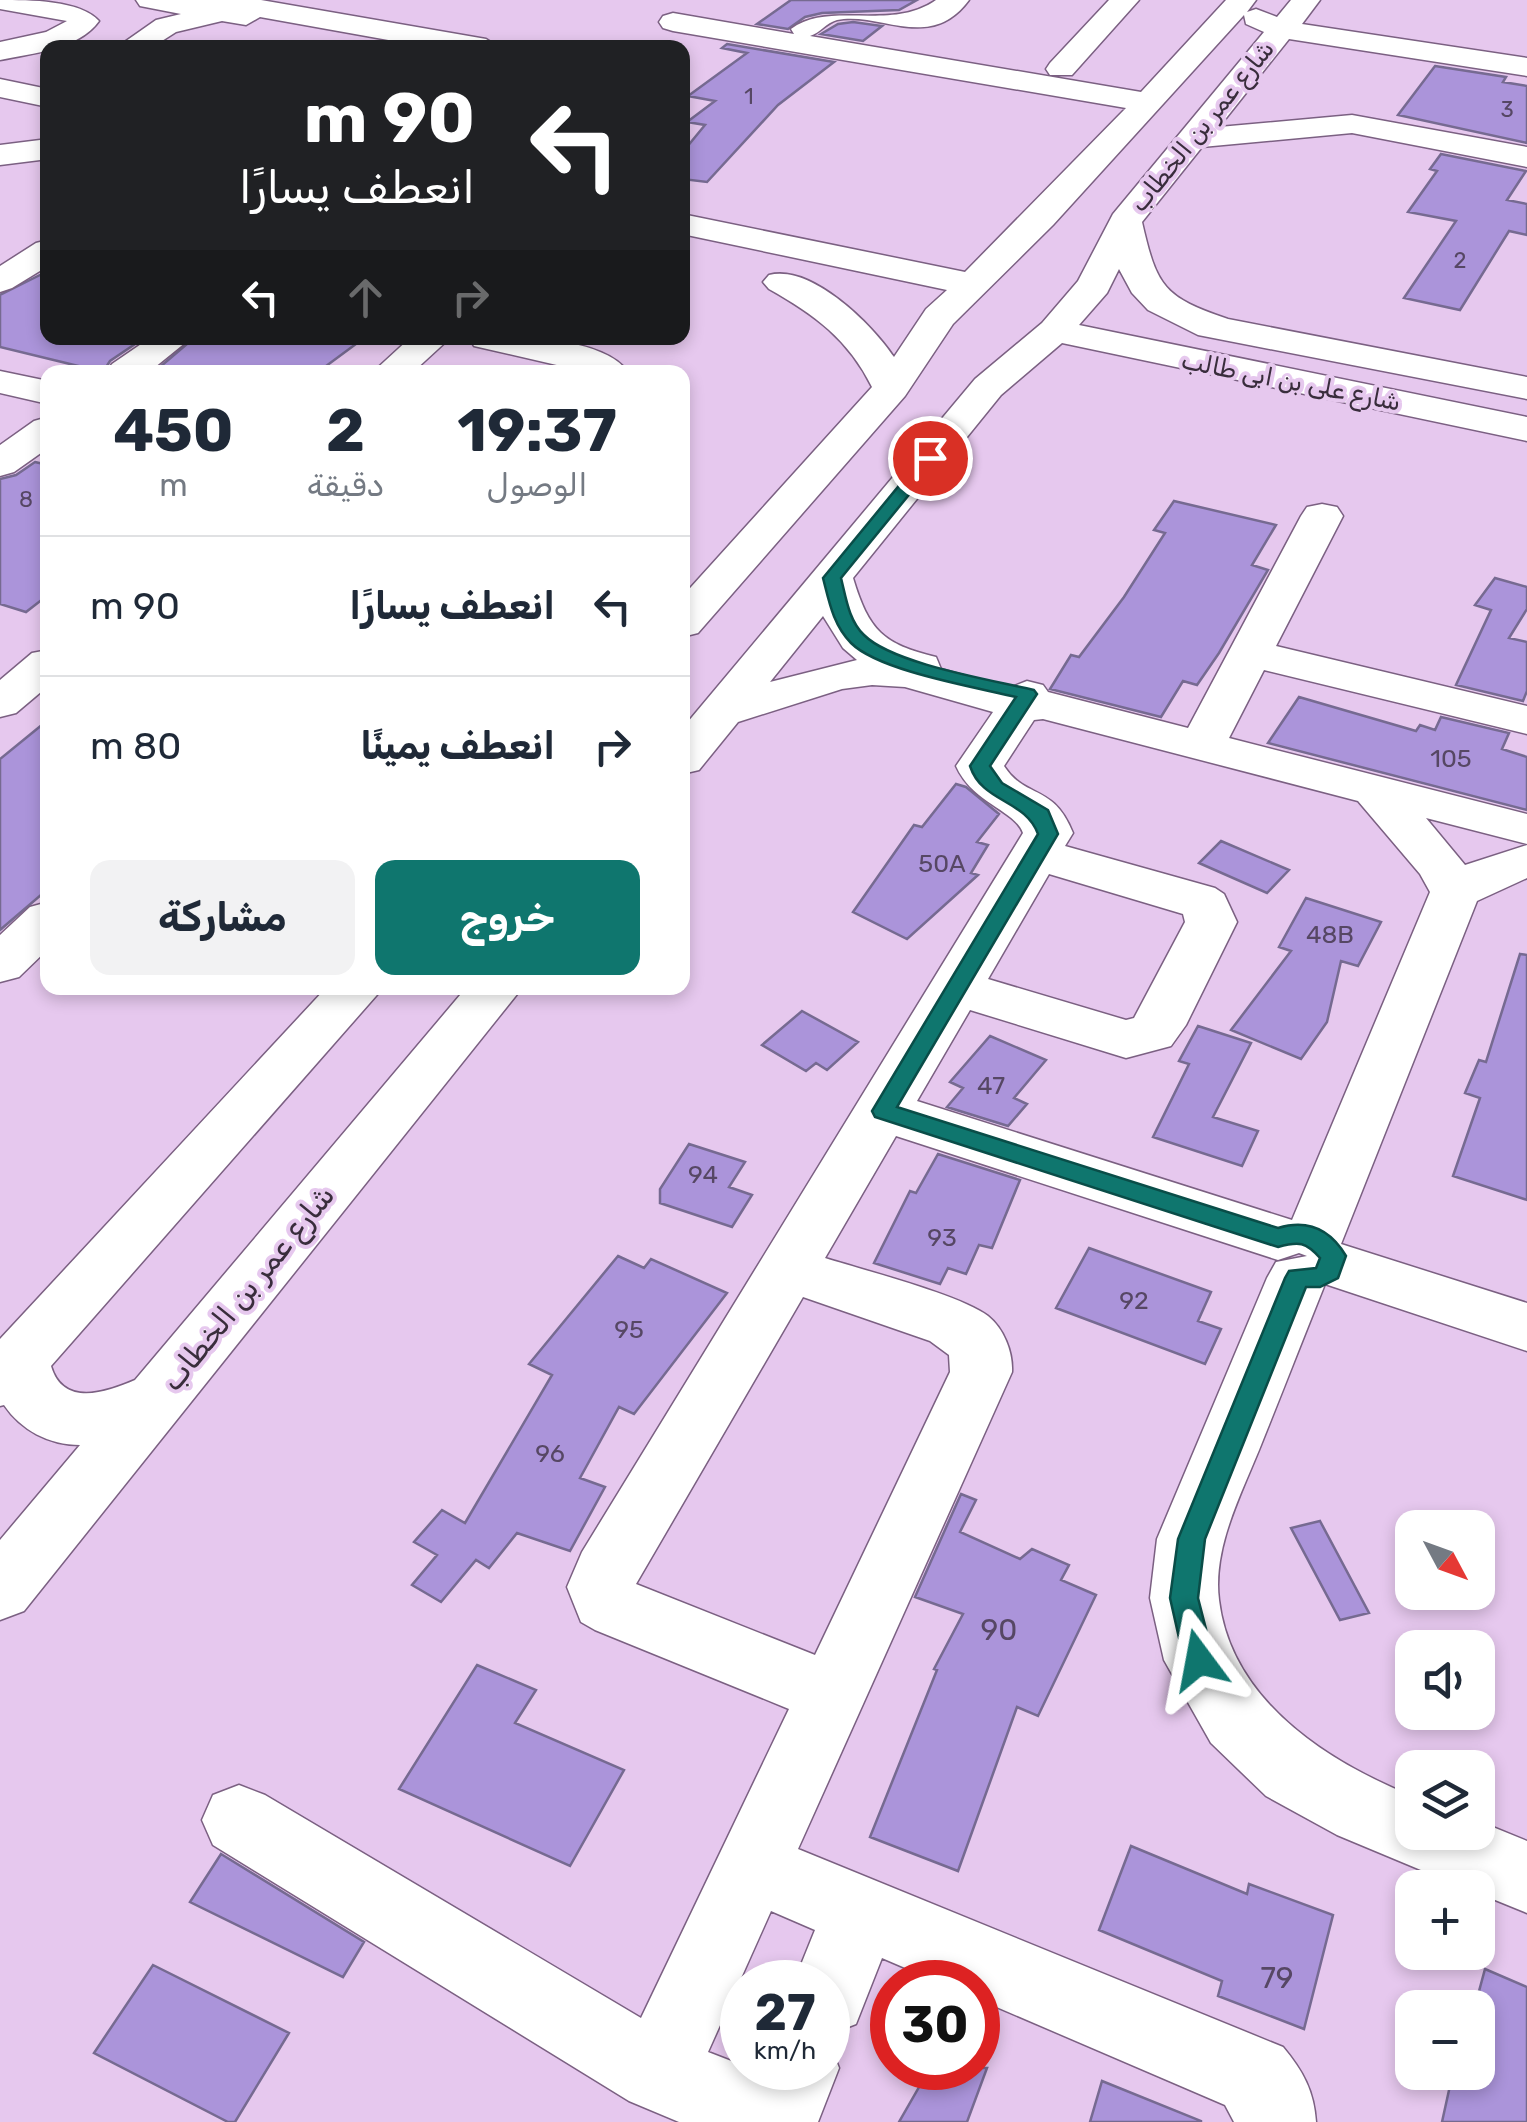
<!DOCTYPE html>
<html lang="ar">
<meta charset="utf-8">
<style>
:root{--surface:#fff;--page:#f2f2f3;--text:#1f2937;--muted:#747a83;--line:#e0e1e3;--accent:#0f766e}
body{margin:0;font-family:Rubik,Cairo,sans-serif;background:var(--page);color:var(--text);direction:rtl;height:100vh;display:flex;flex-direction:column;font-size:38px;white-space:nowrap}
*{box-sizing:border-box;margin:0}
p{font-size:32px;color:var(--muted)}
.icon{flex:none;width:55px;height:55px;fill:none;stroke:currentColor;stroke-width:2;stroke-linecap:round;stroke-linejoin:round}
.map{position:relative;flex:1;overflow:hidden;direction:ltr}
.sheet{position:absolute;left:40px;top:365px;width:650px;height:630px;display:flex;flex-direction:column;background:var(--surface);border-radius:20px;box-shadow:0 5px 15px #0003;direction:rtl}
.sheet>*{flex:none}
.guide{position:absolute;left:40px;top:40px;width:650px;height:305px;border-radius:20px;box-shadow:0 5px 15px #0003;direction:rtl;background:#202124;color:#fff;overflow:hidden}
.needle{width:65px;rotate:131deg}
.buttons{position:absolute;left:1395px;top:1510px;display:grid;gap:20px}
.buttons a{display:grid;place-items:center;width:100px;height:100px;border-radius:20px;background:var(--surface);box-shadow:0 5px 15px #0003;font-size:50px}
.speed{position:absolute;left:720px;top:1960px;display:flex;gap:20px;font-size:50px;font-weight:700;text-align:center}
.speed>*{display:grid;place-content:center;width:130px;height:130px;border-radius:50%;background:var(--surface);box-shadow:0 5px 15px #0003;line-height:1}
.speed small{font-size:25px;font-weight:400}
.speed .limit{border:15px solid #d22;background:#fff;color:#111}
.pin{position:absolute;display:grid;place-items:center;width:85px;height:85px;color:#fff;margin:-42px;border:5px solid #fff;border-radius:50%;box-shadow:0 2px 10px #0007}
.me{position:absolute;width:110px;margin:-55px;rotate:347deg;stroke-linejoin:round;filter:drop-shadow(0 0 8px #0008)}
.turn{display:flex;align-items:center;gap:35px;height:210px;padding:0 50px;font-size:45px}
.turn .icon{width:130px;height:130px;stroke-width:2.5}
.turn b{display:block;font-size:70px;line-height:85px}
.lanes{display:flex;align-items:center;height:95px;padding:0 50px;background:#0003;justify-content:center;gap:50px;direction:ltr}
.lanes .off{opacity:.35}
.eta{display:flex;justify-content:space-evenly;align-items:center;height:170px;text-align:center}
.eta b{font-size:60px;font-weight:700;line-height:70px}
.primary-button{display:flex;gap:20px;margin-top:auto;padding:20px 50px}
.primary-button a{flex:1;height:115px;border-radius:20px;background:var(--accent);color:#fff;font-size:40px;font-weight:700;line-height:115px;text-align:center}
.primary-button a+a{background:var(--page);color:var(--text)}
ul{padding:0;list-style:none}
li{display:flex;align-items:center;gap:30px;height:140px;padding:0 50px;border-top:2px solid var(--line)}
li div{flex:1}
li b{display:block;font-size:38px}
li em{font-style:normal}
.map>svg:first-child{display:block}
.building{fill:#ab94da;stroke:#766a91;stroke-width:2.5}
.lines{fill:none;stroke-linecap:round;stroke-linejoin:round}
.minor-casing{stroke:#7b6082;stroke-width:3}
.minor{fill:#fff;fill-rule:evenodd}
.route{fill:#0f766e;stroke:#0a4d48;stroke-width:2.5}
.labels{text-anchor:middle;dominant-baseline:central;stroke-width:8;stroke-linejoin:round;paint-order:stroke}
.far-number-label{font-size:22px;fill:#564764}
.far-street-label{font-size:25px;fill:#392d3c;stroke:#e6c8ee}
.number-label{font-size:25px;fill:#564764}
.street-label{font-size:30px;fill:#392d3c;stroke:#e6c8ee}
.near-number-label{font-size:30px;fill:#564764}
</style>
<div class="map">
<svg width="1527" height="2122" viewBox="0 0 1527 2122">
<rect width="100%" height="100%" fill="#e6c8ee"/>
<path class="building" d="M791,0h126l-18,10 -77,3 -17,4 -17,12 -31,-5z
M853,22l29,4 -19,15 -42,-7 17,-10z
M727,44l107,18 -56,43 -71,77 -25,-3v-26l23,-28 -18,-3 28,-21 -27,-5 59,-43 -25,-5z
M1435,66l71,11 -3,5 24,4v57l-129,-28z
M1441,154l85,17 -19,29 20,4v31l-18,-4 -49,79 -56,-12 52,-77 -48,-9 29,-41 -7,-2z
M40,275l8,2v61h96l-34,23 -7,11 -103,-25v-52z
M194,338h170l-46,34h-164z
M35,462l13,3v130l-22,17 -26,-8v-125l16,-4z
M1174,501l102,24 -24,40 16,5 -49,83 -22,32 -14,-4 -22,36 -111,-28 21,-34 8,2 45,-60 41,-64 -11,-3z
M1495,578l32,9v22l-18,29 18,4v49l-4,10 -67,-16 35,-75 -16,-5z
M1299,697l117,34 4,-6 15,5 6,-13 68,16 -7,16 25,8v53l-259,-67z
M48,720v169l-48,41v-171z
M956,784l10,3 33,27 -22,28 11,3 -17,28 7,2 -71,64 -54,-27 61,-87 8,2z
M1221,841l68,29 -22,23 -68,-30z
M1306,898l75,24 -23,44 -17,-5 -14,61 -26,37 -70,-29 60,-79 -12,-4z
M1520,954l7,1v245l-74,-24 27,-78 -15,-5 14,-33 7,2z
M802,1011l56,31 -31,28 -11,-7 -10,8 -44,-26z
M1198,1026l53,17 -38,74 45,14 -16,35 -89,-29 36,-73 -10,-3z
M990,1036l56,24 -32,38 13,6 -19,22 -61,-19 16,-19 -13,-6z
M689,1144l56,18 -16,25 23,8 -20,32 -72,-24v-14z
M938,1154l82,26 -28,68 -13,-3 -13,29 -18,-6 -8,16 -66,-21 36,-72 6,2z
M1089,1248l122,44 -13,29 23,8 -16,35 -149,-56z
M618,1256l26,12 7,-9 76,34 -93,121 -15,-7 -39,71 25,9 -35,64 -53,-18 -28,35 -13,-8 -35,42 -29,-17 25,-30 -23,-13 28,-32 23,13 87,-148 -23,-11z
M961,1494l15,6 -16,32 60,27 12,-10 37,16 -8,15 35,15 -58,121 -21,-9 -59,164 -88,-34 67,-167 -3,-1 29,-55 -48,-17z
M1320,1521l49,92 -29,7 -49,-92z
M477,1665l59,25 -21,33 109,47 -54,96 -171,-77z
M1131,1846l116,48 2,-10 84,31 -29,114 -86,-33 4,-15 -123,-51z
M221,1854l143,88 -21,35 -153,-75z
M153,1965l136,68 -54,89h-7l-134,-69z
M1485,1969l42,18v135h-85l11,-50h25v-77z
M930,2068h57l-20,54h-68z
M1102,2081l99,40v1h-111z"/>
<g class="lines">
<defs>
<path id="minor" d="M0,0c30,0 80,0 99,21 -21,29 -66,32 -99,39v-18l46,-10 21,-11 -67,-12z
M136,0h125l225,39 14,9h-67l-173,-31 -14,8 -24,-4 -46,11 -25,16h-35l40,-28 25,-6 -41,-8z
M936,0h33c-39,53 -89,11 -132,20 -11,3 -17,13 -27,16l331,56 85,-92h30l-9,12 9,-3 21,8 14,-17h29l-18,24 225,34v18l-238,-37 -70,88 133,-12 175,32v20l-175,-34 -150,14 -60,75c15,66 22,75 86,97l299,58v22l-329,-64 -50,-25 -16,-17 -13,-24 -12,24 -28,32 448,92v24l-465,-98 -61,52 -148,183c16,53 30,66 83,79l5,12 68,19 18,-7 16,4 5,7 140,36 113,-212 6,-9 15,-3 15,3 6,9 -67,130 251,60v28l-263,-64 -35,68 298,76v30l-101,-26 39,47 62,-20v33l-50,23 -136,343 186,59v48l-202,-67c-21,52 -41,104 -62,156 -19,49 -51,106 -44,160 12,100 107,161 193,196v36h66v-11l49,20v72l-49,-20v-5h-14l-127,-53 -71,-39 -55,-53 -47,-83 -14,-62 7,-59 110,-261 9,-16 31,-6 -8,-3 -21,7 -382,-124 -71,122c38,12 136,37 163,58 16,13 25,36 24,56l-214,477 485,198c20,24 31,44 33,75h-82l-9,-17 -247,-106v-17h-40l-56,-24 -26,66 -28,11v-53h-34l21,-52 -44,-19 -63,141 49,19 2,-3h69v-28l11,28 -21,54h-139l-50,-21 -416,-256 -11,-25 11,-25 26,-10 26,10 376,223 148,-309 -194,-79 -14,-8 -14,-35 15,-35 441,-719c-8,-23 -50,-29 -67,-67l37,-54 -88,-25 -33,-2 -30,4 -104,33 -39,48 -17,4v-45l293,-350 67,-56 36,-42 35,-67 151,-182 -18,-8 -2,-9 -191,210 -100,99 -48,72 -207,237 -16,4v-40l190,-210c-24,-48 -57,-72 -103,-98l-6,-7 6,-7c42,-11 103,49 125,82l32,-48 21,-19 -265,-56v-20l283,58 161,-164 -453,-77 -10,-3 -4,-6 4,-6 10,-3 121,21 -3,-5c38,-29 100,3 145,-29zM823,616l20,32 14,12 -87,22zM1043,719l315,82 62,73 10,18 -138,328 -375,-119 53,-91 156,48 45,-12 15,-21 51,-103 -13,-28 -9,-6 -150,-42 8,-13c-20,-50 -47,-33 -69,-67l30,-46zM1049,874l134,40 2,8 -51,96 -8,2 -138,-41zM803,1297l127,44 19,14 1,17 -135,283 -179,-71z
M1109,0h30l-67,75h-22l-4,-6 4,-6z
M0,79l48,10v18l-48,-10z
M48,139v20l-48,6v-20z
M48,240v26l-36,22 -12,4v-26l36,-23z
M150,338h41l-42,34h-42l5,-8z
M410,338h40l-37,34h-40z
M469,338c40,-3 134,-2 159,34h-41l-113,-26z
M0,371l48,10v23l-48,-11z
M48,417v31l-34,24 -14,4v-31l34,-24z
M48,650v36l-32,27 -16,4v-37l32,-27z
M48,902v47l-29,28 -19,5v-47l30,-28z
M326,988h57l-332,378c12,41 54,27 84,14l331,-392h56l-498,623 -24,9v-80l80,-95c-31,0 -59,-15 -76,-40l-4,1v-67z"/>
</defs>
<use href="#minor" class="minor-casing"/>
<use href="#minor" class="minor"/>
</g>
<path class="route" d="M925,454l14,4 -98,120c5,20 8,43 23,57 29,29 128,45 170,55l3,4 -47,72 12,17 46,27 10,24 -161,273 381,121c30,-9 52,1 68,28l-8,22 -18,9h-14l-101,252 -7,59 16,62 -5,9 -10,4 -10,-4 -5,-9 -14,-62 8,-59 107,-261 4,-7 27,-3 4,-10c-14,-16 -21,-17 -42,-11l-403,-130 -3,-6 166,-277c-13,-35 -56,-31 -68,-68l46,-69c-41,-10 -137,-26 -165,-54 -18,-18 -22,-42 -28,-65z"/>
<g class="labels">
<g class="far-number-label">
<text x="749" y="96">1</text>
<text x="1507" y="109">3</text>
<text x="1460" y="260">2</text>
<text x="26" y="499">8</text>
</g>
<g class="far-street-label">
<text transform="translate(1202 126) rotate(-51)">شارع عمر بن الخطاب</text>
<text transform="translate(1291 381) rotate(11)">شارع على بن ابى طالب</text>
</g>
<g class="number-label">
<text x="1451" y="758">105</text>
<text x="942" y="863">50A</text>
<text x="1330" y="934">48B</text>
<text x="991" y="1085">47</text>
<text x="703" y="1174">94</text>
<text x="942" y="1237">93</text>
<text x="1134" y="1300">92</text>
<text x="629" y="1329">95</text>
<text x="550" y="1453">96</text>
</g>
<g class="street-label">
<text transform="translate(248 1288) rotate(-51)">شارع عمر بن الخطاب</text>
</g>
<g class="near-number-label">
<text x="999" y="1630">90</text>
<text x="1277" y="1978">79</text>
</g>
</g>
</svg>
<div class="buttons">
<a><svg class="needle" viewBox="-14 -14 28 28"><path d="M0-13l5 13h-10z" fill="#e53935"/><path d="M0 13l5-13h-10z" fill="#747a83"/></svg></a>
<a><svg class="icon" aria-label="sound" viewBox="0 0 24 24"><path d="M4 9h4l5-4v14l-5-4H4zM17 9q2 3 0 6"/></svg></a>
<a><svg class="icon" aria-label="layers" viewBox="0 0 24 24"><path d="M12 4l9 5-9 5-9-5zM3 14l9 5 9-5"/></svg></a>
<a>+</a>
<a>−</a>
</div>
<div class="speed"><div>27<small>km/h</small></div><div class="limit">30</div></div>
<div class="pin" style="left:930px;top:458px;background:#d93025"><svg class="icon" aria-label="arrive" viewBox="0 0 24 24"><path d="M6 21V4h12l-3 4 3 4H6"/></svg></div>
<svg class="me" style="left:1199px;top:1660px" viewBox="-20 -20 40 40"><path d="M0-17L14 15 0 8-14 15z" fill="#0f766e" stroke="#fff" stroke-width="4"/></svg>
<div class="guide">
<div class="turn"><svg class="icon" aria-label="left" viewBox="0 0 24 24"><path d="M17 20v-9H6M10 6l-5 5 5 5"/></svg><div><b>90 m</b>انعطف يسارًا</div></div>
<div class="lanes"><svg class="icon" aria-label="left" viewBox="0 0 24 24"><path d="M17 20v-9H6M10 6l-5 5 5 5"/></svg><svg class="icon off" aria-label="ahead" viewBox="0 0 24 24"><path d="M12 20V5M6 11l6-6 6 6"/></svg><svg class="icon off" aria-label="right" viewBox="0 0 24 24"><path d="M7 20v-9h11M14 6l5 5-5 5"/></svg></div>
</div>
<section class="sheet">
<div class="eta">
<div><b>19:37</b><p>الوصول</p></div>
<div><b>2</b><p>دقيقة</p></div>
<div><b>450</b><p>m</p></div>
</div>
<ul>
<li><svg class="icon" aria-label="left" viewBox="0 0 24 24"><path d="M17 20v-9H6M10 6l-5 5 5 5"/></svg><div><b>انعطف يسارًا</b></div><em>90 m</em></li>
<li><svg class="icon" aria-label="right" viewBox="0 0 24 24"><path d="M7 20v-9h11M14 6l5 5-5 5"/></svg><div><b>انعطف يمينًا</b></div><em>80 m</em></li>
</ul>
<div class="primary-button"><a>خروج</a><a>مشاركة</a></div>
</section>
</div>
